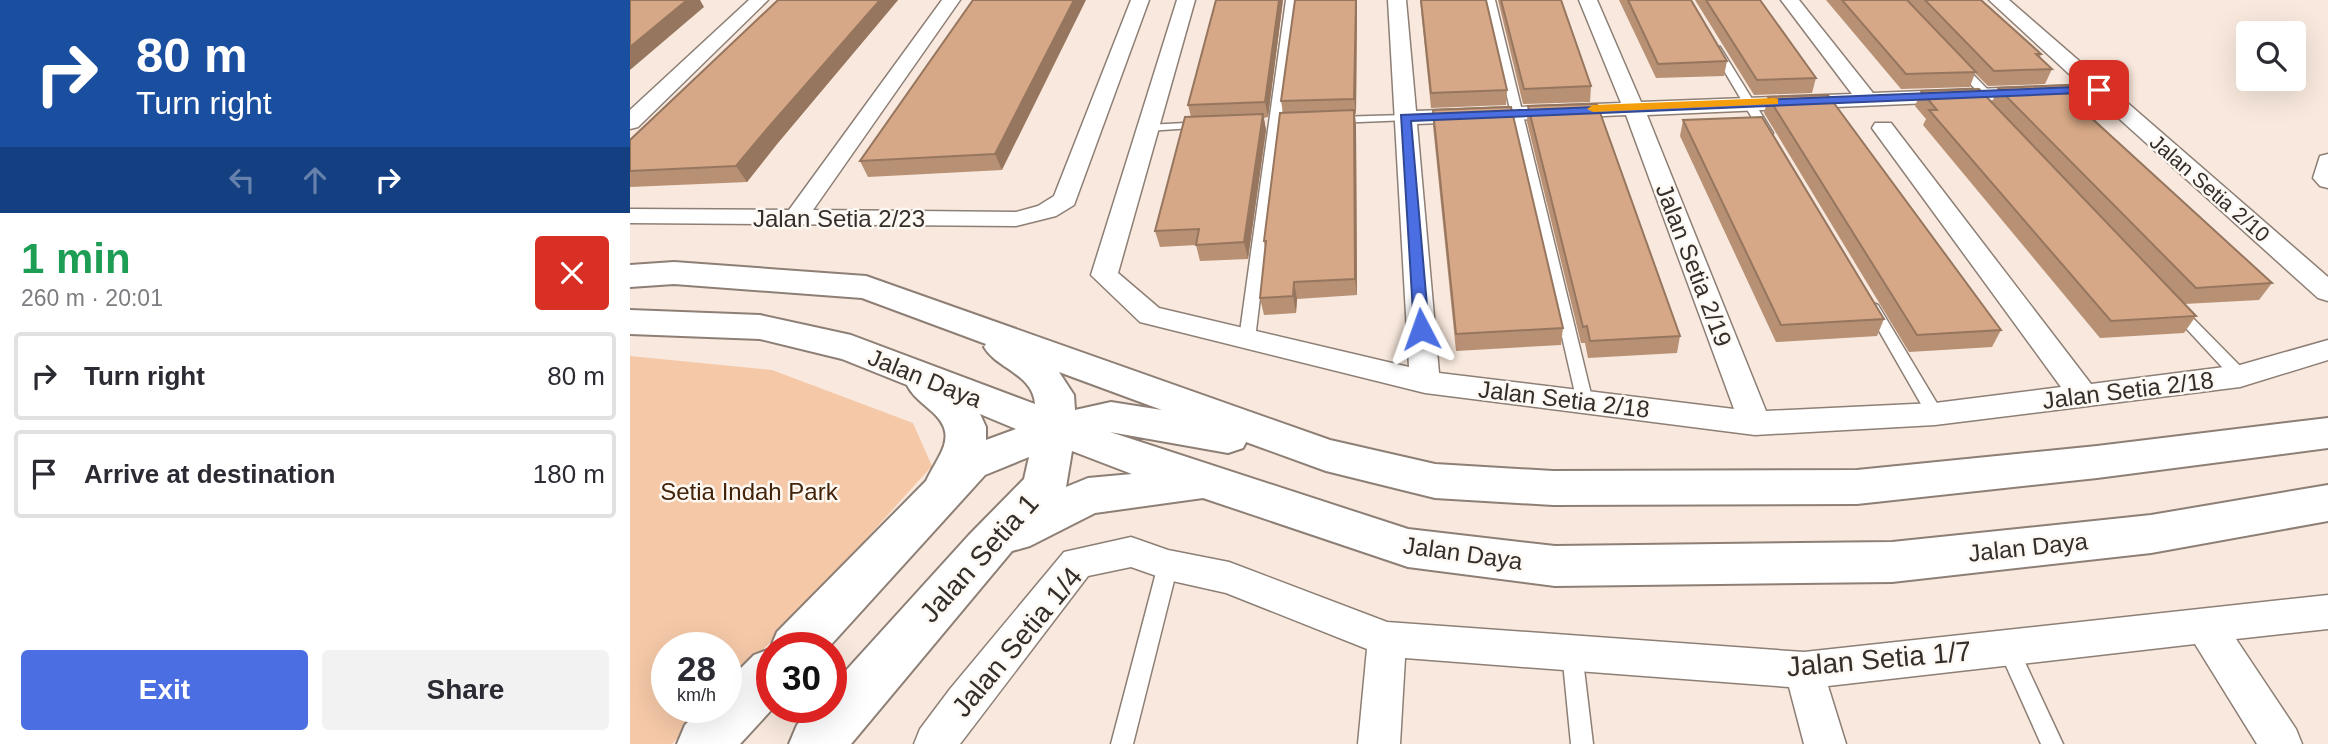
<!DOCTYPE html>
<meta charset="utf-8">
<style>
:root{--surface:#fff;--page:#f2f2f3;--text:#2b2b33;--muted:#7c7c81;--line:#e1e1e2;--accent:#4b6fe3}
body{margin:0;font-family:Helvetica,sans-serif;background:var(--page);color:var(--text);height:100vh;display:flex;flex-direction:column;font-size:26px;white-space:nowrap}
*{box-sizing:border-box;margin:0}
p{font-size:23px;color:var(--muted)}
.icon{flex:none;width:38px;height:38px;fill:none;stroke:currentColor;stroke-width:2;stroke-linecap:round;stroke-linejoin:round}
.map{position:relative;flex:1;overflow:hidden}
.sheet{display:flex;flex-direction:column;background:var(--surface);width:630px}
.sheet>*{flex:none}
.hud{background:#1a4fa0;color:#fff;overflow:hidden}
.tools{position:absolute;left:1606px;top:21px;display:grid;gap:14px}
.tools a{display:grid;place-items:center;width:70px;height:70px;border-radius:7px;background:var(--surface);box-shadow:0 7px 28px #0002;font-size:35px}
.speed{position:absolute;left:21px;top:632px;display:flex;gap:14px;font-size:35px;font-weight:700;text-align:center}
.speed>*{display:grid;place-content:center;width:91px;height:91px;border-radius:50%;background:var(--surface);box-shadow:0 7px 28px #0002;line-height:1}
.speed small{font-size:18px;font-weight:400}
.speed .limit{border:10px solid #d22;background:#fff;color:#111}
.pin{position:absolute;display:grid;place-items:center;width:60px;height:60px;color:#fff;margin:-30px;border-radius:14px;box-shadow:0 4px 10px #0006}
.me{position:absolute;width:77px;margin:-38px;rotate:356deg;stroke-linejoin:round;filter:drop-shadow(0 0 5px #0008)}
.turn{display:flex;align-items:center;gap:24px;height:147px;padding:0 21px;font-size:32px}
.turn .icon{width:91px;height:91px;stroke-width:2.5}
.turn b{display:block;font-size:49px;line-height:60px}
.lanes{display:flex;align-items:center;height:66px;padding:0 21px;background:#0003;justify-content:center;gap:35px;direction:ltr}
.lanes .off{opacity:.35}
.round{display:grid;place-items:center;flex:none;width:74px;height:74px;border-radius:7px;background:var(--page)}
.overview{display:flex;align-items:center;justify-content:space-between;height:119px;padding:0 21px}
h1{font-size:42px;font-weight:600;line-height:52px;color:#1e9e55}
.cta{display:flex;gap:14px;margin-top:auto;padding:14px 21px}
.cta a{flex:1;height:80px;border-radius:7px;background:var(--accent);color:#fff;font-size:28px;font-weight:600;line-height:80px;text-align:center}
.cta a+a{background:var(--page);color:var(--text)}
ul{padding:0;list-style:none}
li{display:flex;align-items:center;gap:21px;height:88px;margin:0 14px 10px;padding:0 7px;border:4px solid var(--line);border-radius:7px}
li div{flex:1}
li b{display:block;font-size:26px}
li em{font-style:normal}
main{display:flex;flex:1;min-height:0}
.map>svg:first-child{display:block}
.green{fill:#f5c9a8}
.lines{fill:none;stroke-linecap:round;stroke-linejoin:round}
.service-casing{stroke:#8d7f75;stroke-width:3}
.minor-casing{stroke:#8d7f75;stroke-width:3}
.primary-casing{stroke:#8d7f75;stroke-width:4}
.service{fill:#fff;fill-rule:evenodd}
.minor{fill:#fff;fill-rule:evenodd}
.primary{fill:#fff;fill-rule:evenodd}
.wall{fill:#b89074}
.shaded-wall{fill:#96765e}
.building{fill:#d6a887;stroke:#96765e;stroke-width:2}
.route{fill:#4b6fe3;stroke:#314894;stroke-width:2}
.slow{fill:#f59e0b}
.labels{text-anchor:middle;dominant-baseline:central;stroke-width:5;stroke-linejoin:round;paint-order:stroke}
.far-street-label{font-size:21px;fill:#342e2a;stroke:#fef8f3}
.street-label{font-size:24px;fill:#342e2a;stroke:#fef8f3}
.park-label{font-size:24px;fill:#43240a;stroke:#fef8f3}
.near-street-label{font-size:28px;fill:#342e2a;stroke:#fef8f3}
</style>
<main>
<section class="sheet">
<div class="hud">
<div class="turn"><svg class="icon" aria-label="right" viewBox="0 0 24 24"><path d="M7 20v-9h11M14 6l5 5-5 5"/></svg><div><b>80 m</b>Turn right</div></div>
<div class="lanes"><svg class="icon off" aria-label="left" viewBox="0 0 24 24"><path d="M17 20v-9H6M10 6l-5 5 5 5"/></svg><svg class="icon off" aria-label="ahead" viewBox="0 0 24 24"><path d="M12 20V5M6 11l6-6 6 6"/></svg><svg class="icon" aria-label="right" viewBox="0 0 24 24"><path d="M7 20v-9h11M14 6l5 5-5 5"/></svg></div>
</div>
<div class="overview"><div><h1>1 min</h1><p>260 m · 20:01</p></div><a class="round" style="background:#d93025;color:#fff"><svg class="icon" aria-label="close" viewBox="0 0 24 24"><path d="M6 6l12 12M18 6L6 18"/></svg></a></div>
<ul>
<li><svg class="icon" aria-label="right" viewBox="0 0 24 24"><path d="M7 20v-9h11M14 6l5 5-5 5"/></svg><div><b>Turn right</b></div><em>80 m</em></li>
<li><svg class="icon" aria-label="arrive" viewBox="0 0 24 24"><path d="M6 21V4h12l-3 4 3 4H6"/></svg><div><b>Arrive at destination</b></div><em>180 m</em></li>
</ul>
<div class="cta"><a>Exit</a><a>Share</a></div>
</section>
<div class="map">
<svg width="1698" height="744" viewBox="0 0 1698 744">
<rect width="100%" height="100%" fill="#f8e8dd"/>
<path class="green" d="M0,356l142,14 141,53 19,43 -120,133 -86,89v-40h-59v59h41l-36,37h-42z"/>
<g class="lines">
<defs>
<path id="service" d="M656,0h10l-41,339 -8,5 -8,-5z
M855,0h10l98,402 -2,4h-12l-2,-4z
M1081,45l9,2 53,86 -2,2h-8l-2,-2 -51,-86z
M1325,64h8l27,28v4h-8l-27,-28z
M775,115l4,1v4l-74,3 -6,-3 6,-3z
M574,122l4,1v4l-61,4 -6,-3 6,-3z
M1243,303l5,2 63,105 2,4 -2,4h-12l-63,-110z
M1546,304l5,2 65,66 2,4 -2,4h-12l-63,-68 -2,-3 2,-3z
M538,557l7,2 3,6 -45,179h-22l47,-179 3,-6z
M1378,639l7,2 48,103h-22l-43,-96 3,-7z
M942,643l7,2 3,7 11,92h-22l-9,-92 3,-7z"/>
<path id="minor" d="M119,0h19l-130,127 -8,2v-19z
M312,0h18l-147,210 203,2 22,-6 16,-10 77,-196h18l-75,205 -18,11 -40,10 -386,-3v-14l159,1z
M547,0h18l-77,273 41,35 250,59 -21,-367h18l10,111 205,-8 -42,-103h18l44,102 211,-8 -71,-94h18l74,93 208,-8 -92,-85h20l319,277v24l-10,-3 -224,-202 -447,19 119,296 169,-8 126,-16 -189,-259 3,-5h16l200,261 149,-19 88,-25v20l-88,27 -305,38 -180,10 -330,-42 -285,-71 -49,-47zM996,115l108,294 -295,-36 -22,-249z
M1698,154v34l-8,-2 -7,-8 7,-22z
M501,537l37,13 61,12 158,60 417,30 524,-57v34l-92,10 60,90 6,15h-45l-62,-100 -367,42 18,58h-42l-15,-57 -384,-29 -5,86h-42l9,-95 -141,-56 -58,-13 -37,-13 -43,9 -128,168h-46l6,-15 30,-40 114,-137z"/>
<path id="primary" d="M44,262l192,14 464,164 105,24 118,7 304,-1 240,-24 231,-28v30l-231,30 -240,26 -304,1 -118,-7 -109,-27 -80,-29 -3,6 -15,5 -118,-21 298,97 147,17 337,-4 259,-27 177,-30v36l-177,32 -259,29 -337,4 -147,-19 -205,-69 -108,15 -65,33 -18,5 -161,193h-62l8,-19 16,-18h18v-20l138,-152 55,-56 5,-22 -44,18 -157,173h-56l2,59 -34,37h-63l8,-19 18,-18h23v-24l28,-28 16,-6 7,-17 149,-151c13,-28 35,-46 3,-72 -9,-8 -17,-14 -22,-24l-65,-26 -82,-20 -130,-5v-24l130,5 91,20 184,69c-2,-30 -38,-35 -51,-57l2,-3 -124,-46 -188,-14 -44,3v-22zM429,372l103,38 -51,-8 -36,8 -1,-15zM350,414l36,15 -30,11v-13zM442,451l60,23 -44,4 -22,9z"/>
</defs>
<use href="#service" class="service-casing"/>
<use href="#minor" class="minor-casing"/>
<use href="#primary" class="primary-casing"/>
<use href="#service" class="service"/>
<use href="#minor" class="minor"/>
<use href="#primary" class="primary"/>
</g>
<path class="wall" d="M148,0h120l-121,144 -30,38 -117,5v-47z
M343,0l29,170 -134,7 -8,-16z
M653,0l-15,117 -4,1 2,12 -18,129 -48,2 -4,-16 -36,2 -5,-16 36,-114 -3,-12z
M727,0l-1,114h-1l1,12 1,169 -60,4 -1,14 -32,2 -4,-17 5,-49 -1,-8 19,-128 -2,-12z
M790,0h66l21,90 -1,15 -75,3z
M868,0h63l30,86 -1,16 -67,2z
M989,0h72l36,61 -3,15 -68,2z
M1065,0h65l56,78 -4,15 -58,2z
M1196,0h155l60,54 -1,4 12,11 -7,15 -57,2 -13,-13 -5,14 -69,2z
M1368,88l102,24 -5,9 177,162 -13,17 -75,4 12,12 -12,17 -84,5 -177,-213 3,-6 -11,-13 6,-15 71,11z
M1138,97l233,233 -9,17 -83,5 -145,-239z
M898,106l152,230 -3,17 -89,5 -3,-15h-4l-54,-221z
M803,110l130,218 -2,17 -105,6 -23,-225z
M1053,120l201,199 -7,17 -101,6 -96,-206z"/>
<path class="shaded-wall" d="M57,0h13l4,7 -74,63v-23z
M250,0h18l-121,144 -30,38 -11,-16 31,-37z
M444,0h12l-84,170 -7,-16z
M649,0h4l-15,117 -3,-15z
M726,0h1l-1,114 -2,-15z
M724,110l2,16 1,169 -2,-16z
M633,114l3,16 -18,129 -4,-17z
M664,282l3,17 -1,14 -3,-17z"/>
<path class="building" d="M0,0h57l-57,47z
M148,0h102l-113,129 -31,37 -106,5v-31z
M343,0h101l-79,154 -135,7z
M586,0h63l-14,102 -77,3z
M665,0h61l-2,99 -73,2z
M791,0h65l21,90 -76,3z
M871,0h60l30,86 -67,3z
M998,0h63l36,61 -69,3z
M1076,0h54l56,78 -59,2z
M1212,0h65l69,72 -70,2z
M1295,0h56l60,54h-5l16,15 -58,2z
M1440,85l30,27 -14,1 186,170 -76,5 -198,-200z
M1349,89l217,227 -85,5 -182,-211h8l-16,-19z
M1198,95l173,235 -84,5 -149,-238z
M967,104l83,232 -90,5 -3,-15 -4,1 -55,-221z
M881,107l52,221 -107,6 -23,-224z
M724,110l1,169 -61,3 -1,14 -33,2 6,-57h-2l16,-128z
M633,114l-19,128 -48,3 3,-16 -44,2 30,-114z
M1132,117l122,202 -103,6 -98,-205z"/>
<path class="route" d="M1469,86l5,4 -1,2 -692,29 18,208 -8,5 -7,-5 -13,-214z"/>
<path class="slow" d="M1144,98l4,1v5l-185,8 -6,-3 6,-4z"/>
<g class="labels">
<g class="far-street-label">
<text transform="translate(1580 188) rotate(41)">Jalan Setia 2/10</text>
</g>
<g class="street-label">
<text x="209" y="218">Jalan Setia 2/23</text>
<text transform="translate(1064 265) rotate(69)">Jalan Setia 2/19</text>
<text transform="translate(295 378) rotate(22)">Jalan Daya</text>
<text transform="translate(1498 390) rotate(-7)">Jalan Setia 2/18</text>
<text transform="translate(934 399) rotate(7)">Jalan Setia 2/18</text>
<text transform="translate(1398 547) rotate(-6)">Jalan Daya</text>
<text transform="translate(833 553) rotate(8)">Jalan Daya</text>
</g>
<g class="park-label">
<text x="119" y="491">Setia Indah Park</text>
</g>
<g class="near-street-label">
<text transform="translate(349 558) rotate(-48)">Jalan Setia 1</text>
<text transform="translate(387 642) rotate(-50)">Jalan Setia 1/4</text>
<text transform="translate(1249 659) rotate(-5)">Jalan Setia 1/7</text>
</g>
</g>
</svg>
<div class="tools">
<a><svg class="icon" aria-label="search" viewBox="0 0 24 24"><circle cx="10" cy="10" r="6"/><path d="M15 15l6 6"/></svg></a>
</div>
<div class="speed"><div>28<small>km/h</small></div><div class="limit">30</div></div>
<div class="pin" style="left:1469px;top:90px;background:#d93025"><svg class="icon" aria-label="arrive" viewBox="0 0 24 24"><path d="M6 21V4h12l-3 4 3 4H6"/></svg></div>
<svg class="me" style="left:791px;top:329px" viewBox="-20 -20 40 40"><path d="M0-17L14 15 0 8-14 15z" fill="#4b6fe3" stroke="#fff" stroke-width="4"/></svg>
</div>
</main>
